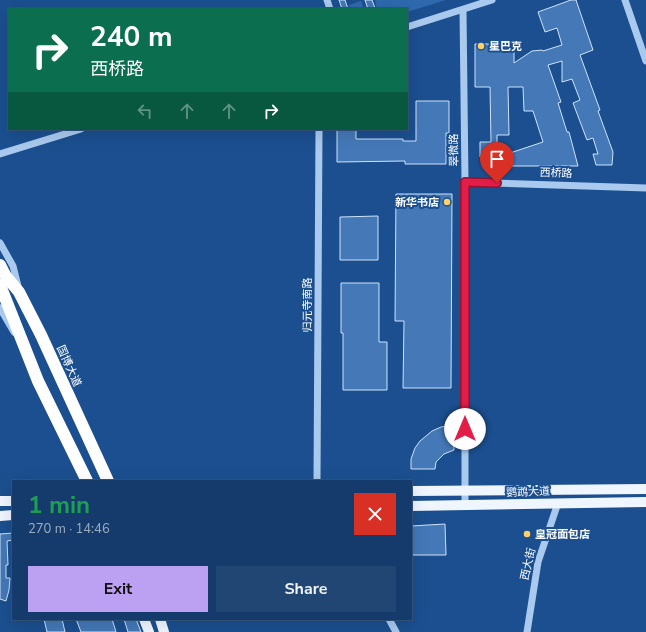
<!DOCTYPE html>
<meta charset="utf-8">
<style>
:root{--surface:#143b6b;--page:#214673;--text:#f1f3f6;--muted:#9dadc1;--line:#33557e;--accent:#bca0f2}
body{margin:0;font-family:"Nunito Sans","Noto Sans SC",sans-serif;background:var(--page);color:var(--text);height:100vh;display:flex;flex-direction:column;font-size:15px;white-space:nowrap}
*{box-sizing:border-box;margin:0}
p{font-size:13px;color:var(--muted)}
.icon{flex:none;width:22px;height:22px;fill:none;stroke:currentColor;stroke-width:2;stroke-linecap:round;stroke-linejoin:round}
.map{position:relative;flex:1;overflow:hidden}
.details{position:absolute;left:12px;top:480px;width:400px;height:140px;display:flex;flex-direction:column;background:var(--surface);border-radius:0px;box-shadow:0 4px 16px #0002,0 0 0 1px var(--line)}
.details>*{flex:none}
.top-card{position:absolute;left:8px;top:8px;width:400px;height:122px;border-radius:0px;box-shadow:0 4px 16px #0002,0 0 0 1px var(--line);background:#0b6e4f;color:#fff;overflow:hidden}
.pin{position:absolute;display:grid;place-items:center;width:34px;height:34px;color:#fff;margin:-41px -17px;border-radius:50% 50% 50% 0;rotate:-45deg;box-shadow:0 0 4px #0007}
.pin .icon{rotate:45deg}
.me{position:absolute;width:44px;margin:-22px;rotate:0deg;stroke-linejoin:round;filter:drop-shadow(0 0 3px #0008)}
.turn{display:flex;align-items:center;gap:14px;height:84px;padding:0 16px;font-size:18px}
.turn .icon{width:52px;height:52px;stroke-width:2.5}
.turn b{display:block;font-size:28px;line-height:34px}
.lanes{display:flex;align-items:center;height:38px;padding:0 16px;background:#0003;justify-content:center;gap:20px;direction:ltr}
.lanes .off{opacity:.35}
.round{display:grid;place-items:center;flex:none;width:42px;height:42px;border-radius:0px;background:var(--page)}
.overview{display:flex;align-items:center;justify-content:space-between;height:68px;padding:0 16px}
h1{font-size:24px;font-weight:700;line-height:30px;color:#1e9e55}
.action{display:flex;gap:8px;margin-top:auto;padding:8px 16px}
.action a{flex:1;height:46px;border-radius:0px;background:var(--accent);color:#111;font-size:16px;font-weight:700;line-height:46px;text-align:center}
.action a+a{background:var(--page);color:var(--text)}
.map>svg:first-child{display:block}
.green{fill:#2e69ad}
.building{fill:#4478b7;stroke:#cfe3fa}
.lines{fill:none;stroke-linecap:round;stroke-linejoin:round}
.minor{stroke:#a9c9ee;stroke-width:7}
.major{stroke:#f0f6ff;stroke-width:10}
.highway{stroke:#fff;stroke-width:12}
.route-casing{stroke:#92132f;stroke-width:10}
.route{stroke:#e11d48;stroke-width:7}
.poi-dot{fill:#ffd166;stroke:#1b4f8f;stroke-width:1.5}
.labels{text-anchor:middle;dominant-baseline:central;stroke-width:4;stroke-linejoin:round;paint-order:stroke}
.poi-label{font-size:11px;font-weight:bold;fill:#fff;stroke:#1b4f8f;text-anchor:start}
.street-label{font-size:11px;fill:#fff;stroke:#1b4f8f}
</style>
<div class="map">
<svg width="646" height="632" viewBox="0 0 646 632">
<rect width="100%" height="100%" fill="#1b4f8f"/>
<path class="green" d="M375,0h71l-39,12v-3h-30z
M361,1l3,8h-14l-1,-4z"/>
<path class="building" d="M339,0h6l3,9h-6z
M365,0h7l3,8 -7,1z
M571,0h5l17,50 -13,5 20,55 -2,1 15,41 -1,13h-16l-3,-11h5l-5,-16 -6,2 -14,-37 7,-3 -8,-21 -10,3v-21l-14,4 13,37 -3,1 9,29h2l9,34h-69l1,-13 33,-11 -10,-31h-9l-1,-24h-15l1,48h-12v22h-17v-15h11l-1,-55h-15v-43h39v19l18,-12 10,-1 1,1 19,-6 -5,-17 -12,4 -7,-20z
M416,101h33v32h-3v31h-41v-3l-68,1v-33h19v10h47v2h13z
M396,194h56l-1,194h-48l1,-67h-9z
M378,216v44h-38v-43z
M341,283h38v59h8v48h-44v-57h-2z
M454,425v25l-10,4 -8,8 -1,7h-24v-10l4,-11 5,-7 12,-10 9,-4z
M445,524l1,31h-35v-29z
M13,533v7l-6,1 1,24h-2v13h4l-1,12 -3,11 -6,-2v-65z
M44,619h18l3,13h-18z
M76,619h36l4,13h-35z
M124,619h12l5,13h-13z"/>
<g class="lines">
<path class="minor" d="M327,0l3,9
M625,0l21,61
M463,10l2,172v323
M407,27l85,-27
M0,154l81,-25
M465,182l181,6
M0,243l13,23 5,20
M0,308l14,24
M317,481l2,-352
M389,619l7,13
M527,632l11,-70 20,-59"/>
<path class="major" d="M411,491l235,-2
M0,501h13
M411,506l235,-4
M0,516l13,-1
M144,619l5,13
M160,619l4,13"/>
<path class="highway" d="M0,265l5,10 14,17 22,43 67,146
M0,285l38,96 49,100"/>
</g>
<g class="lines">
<defs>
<path id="route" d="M465,429v-247l32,1"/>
</defs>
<use href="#route" class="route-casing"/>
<use href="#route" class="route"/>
</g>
<g class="poi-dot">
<circle cx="481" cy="46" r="4"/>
<circle cx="447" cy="202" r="4"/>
<circle cx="527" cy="534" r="4"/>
</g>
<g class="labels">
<g class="poi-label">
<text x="489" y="46">星巴克</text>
<text x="439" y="202" text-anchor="end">新华书店</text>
<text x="535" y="534">皇冠面包店</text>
</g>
<g class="street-label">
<text transform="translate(454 150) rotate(-91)">翠微路</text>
<text transform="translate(556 173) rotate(2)">西桥路</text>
<text transform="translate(307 305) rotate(-90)">归元寺南路</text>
<text transform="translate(69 366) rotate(66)">国博大道</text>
<text transform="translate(528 492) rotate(-2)">鹦鹉大道</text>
<text transform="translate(528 564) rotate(-77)">西大街</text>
</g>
</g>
</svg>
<div class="pin" style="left:497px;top:183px;background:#d93025"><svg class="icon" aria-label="arrive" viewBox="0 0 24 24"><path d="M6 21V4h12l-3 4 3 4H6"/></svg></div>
<svg class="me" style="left:465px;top:429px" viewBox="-20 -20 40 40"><circle r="19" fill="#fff"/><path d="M0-13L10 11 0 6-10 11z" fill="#e11d48"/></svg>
<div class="top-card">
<div class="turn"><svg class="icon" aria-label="right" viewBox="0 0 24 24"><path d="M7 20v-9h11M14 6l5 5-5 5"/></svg><div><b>240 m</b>西桥路</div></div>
<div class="lanes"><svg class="icon off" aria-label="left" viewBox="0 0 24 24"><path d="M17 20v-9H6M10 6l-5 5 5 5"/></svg><svg class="icon off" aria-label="ahead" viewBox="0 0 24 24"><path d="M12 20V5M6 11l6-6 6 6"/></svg><svg class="icon off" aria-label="ahead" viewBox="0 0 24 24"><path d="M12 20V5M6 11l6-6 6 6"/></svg><svg class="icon" aria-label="right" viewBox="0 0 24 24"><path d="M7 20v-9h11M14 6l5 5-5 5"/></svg></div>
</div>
<section class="details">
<div class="overview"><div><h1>1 min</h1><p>270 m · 14:46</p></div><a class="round" style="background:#d93025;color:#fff"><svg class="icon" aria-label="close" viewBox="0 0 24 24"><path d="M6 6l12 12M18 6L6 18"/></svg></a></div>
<div class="action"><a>Exit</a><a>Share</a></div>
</section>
</div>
